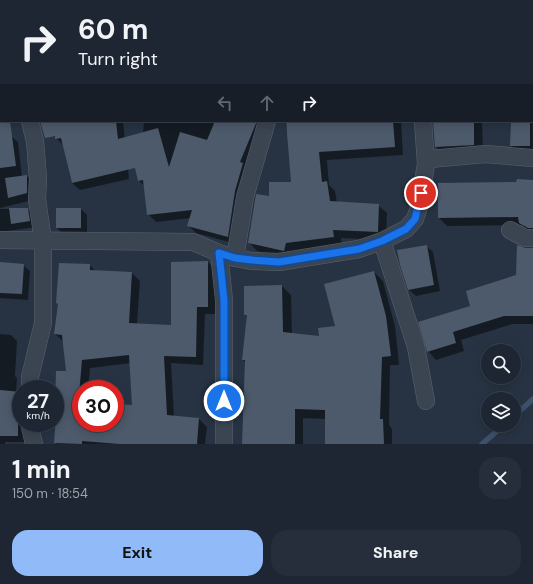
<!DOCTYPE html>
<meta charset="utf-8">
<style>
:root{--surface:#1d2632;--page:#252e3a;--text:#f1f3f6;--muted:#a0a5ac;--line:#3b434d;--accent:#91baf8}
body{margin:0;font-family:"DM Sans",sans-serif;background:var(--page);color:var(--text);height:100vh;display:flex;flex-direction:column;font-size:15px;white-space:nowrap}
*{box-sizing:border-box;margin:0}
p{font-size:13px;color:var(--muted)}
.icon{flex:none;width:22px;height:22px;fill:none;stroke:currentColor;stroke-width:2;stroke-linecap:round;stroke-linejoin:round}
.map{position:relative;height:444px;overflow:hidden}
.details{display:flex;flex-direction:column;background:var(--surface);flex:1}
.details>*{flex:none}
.hud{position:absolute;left:0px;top:0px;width:533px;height:122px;box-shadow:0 2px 10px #0003,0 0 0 1px var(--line);background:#1d2632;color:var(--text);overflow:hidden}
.tools{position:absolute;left:481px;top:344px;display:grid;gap:8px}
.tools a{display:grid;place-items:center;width:40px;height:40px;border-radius:50%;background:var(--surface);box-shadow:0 2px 10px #0003,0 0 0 1px var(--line);font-size:20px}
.speed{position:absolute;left:12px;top:380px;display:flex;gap:8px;font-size:20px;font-weight:700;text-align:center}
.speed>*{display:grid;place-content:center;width:52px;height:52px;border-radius:50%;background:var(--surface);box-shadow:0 2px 10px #0003,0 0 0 1px var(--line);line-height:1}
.speed small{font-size:10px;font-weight:400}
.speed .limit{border:6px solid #d22;background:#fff;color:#111}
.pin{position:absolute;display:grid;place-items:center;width:34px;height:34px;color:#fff;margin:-17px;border:2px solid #fff;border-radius:50%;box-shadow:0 1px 4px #0007}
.me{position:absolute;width:44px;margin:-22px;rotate:0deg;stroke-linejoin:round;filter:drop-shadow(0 0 3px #0008)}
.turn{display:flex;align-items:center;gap:14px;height:84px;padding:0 12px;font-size:18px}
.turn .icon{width:52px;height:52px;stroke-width:2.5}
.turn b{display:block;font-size:28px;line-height:34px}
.lanes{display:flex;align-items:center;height:38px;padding:0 12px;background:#0003;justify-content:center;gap:20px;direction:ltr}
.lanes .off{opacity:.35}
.round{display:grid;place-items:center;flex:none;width:42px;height:42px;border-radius:16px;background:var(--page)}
.head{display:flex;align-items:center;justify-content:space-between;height:68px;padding:0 12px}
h1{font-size:24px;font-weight:800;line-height:30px}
.primary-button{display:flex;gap:8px;margin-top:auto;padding:8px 12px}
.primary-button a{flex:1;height:46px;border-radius:16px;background:var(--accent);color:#111;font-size:16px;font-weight:800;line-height:46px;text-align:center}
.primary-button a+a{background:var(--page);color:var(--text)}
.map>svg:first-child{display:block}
.shadow{fill:#0007;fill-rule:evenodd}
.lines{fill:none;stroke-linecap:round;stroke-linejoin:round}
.stream{stroke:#3d516b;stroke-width:5.5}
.building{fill:#4d5a6b;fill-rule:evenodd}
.minor-casing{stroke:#59636f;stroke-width:18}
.minor{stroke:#3b4552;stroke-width:17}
.route-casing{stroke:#114b97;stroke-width:10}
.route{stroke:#1a73e8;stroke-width:7}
</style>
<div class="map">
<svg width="533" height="444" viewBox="0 0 533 444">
<rect width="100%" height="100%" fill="#273343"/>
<path class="shadow" d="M0,0l31,1h-30v68z
M54,0h42l-42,1z
M231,0h48l2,1h-50z
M327,0h79l-79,1z
M469,0h36l-2,1z
M526,0h7v10l-1,-9z
M533,33v43l-1,-1z
M0,93l1,28h2l-3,2z
M532,96l1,56h-15l-7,-6 1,-25h20z
M51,121h72l6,58 -49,11 -8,-7 -9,-38 -9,-9z
M144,121h124l-32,123 -40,-11 -7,-7 2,-8 -35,4 -8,-8 -3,-28 -6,-5z
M285,121h116l2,34 -76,5 2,25 6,6 2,12 41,2 9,8 -1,27 -45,-2 1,8 -63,11 -22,-6 -8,-9 21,-45 22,-14 -3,-48 -2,-2z
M434,121h48l1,33 -38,2 -9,-9z
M11,136l7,6 4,35 5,-1 6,7v17l-33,8v-71z
M533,181v53l-11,-9 -75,1 -8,-8 78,-35z
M0,209h28l6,6 2,12 -36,5z
M81,209l6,6v19h-24l-6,-6z
M426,246l7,6 7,39 -24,5 -7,-6z
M533,248v76h-21l-51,16 3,11 -28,9 -8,-9 44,-44 44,-31 9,-27z
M208,262l8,9v43h-11l-2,51 -32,-2 3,54 25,2 8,8 -2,17h-149l2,-40 -3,-3v-2l2,-27h10l-3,-30 -9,-8 35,-69 5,6 37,2 8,8 -3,43 35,2zM131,363l2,43 -18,-1v18h-34v-34h7l2,-21z
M0,263l23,2 7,6 -2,29 -28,-2z
M374,272l9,9 12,45 4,39h-9l-1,60 3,4v15h-66v-25l-23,-1v26h-60l3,-81 -3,-3 5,-43 -3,-3v-27l37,-1 9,9 1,39 28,3 16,-10z
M0,334l11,1 6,6 -2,35 2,2 -1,14 5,2v29h3v19h-19v2h-5z"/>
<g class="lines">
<path class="stream" d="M514,416l19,-17
M482,444l22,-19"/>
</g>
<path class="building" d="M0,114l1,7h9l6,45 -16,2z
M40,121h76l2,18 40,-11 11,39 11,-35 27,8 8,-19h42l-17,41 3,1 -8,28 -7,46 -41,-11 5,-16 -45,5 -4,-35 -5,1 -3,-13 -63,15 -11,-45 -6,1v-3l-10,2z
M286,121h107l2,26 -76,5 3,30 5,-1 3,20 49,3 -1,28 -45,-2 1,7 -48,6 -2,8 -36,-8 8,-49 13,2v-14h22z
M433,121h41v24l-39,2z
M511,121h19v25h-20z
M27,175v18l-19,5 -3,-20z
M517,179l16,1v48h-5l-9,-5 -1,-6 -80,1v-35l78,-1z
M9,208h19l2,13 -19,3z
M56,208h25v20h-25z
M427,245l7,40 -26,5 -8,-25 -3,-15z
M517,245l8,3h8v68h-29l-51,16 3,11 -29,9 -9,-30 52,-16 -4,-15 50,-16z
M208,261v46h-11l-1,50 -32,-1 3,59 32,3 -2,26h-78l-37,-3v3l-28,-1 3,-41h-2l1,-31h10l-4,-36 -8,-1 4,-30 -2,-1 3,-40 31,1v6l42,2 -3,51 42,2v-63zM129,355l3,50 -17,-1v19h-34v-16l-3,-1 4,-46z
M0,262l24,2 -2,30 -22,-1z
M374,271l12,45 5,40 -9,1 -2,62h3l1,25h-59v-34l-30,-1v35h-53l3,-84h-3l5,-45h-3v-29l38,-1 1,47 36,4 -1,-8 17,-2 -11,-42z
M0,390l21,2v14h-3v30h-18z"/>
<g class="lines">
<defs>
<path id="minor" d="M315,0l1,1
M40,1v-1
M139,1v-1
M430,1v-1
M426,164l4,-5 55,-5 48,4
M510,230l15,8h8
M0,240l193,2 26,11 16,5 17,3 27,1 80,-13 23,-8 24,-12 9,-10 4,-12 7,-43 -3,-43
M382,241l34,106 10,54
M219,253l5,47v144
M235,258l10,-61 22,-76
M30,389v-12l13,-54v-82l-6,-42 1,-21 -3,-37 -5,-20
M29,423l5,21"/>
</defs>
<use href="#minor" class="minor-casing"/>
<use href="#minor" class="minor"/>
</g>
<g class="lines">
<defs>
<path id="route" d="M224,401v-101l-5,-47 16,5 17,2 27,2 80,-13 23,-8 24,-12 9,-10 6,-26"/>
</defs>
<use href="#route" class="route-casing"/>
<use href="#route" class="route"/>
</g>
</svg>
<div class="tools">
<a><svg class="icon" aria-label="search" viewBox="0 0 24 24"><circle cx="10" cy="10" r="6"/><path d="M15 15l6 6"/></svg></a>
<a><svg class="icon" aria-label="layers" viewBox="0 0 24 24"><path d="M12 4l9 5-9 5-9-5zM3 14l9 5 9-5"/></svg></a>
</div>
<div class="speed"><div>27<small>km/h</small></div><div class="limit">30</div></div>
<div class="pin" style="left:421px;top:193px;background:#d93025"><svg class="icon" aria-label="arrive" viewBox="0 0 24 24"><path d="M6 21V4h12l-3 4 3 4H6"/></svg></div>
<svg class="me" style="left:224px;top:401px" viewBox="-20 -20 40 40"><circle r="17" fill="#1a73e8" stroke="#fff" stroke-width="3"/><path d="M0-11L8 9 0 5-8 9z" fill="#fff"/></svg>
<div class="hud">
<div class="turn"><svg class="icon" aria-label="right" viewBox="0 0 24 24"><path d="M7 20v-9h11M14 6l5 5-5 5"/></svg><div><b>60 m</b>Turn right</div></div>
<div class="lanes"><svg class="icon off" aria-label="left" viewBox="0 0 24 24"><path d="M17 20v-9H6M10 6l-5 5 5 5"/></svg><svg class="icon off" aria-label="ahead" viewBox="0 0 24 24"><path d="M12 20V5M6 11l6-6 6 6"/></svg><svg class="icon" aria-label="right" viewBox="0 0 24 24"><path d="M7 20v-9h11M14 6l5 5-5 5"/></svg></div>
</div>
</div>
<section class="details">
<div class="head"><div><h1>1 min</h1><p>150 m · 18:54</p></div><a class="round"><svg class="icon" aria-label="close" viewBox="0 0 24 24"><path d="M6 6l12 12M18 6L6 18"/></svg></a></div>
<div class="primary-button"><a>Exit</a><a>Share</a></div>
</section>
